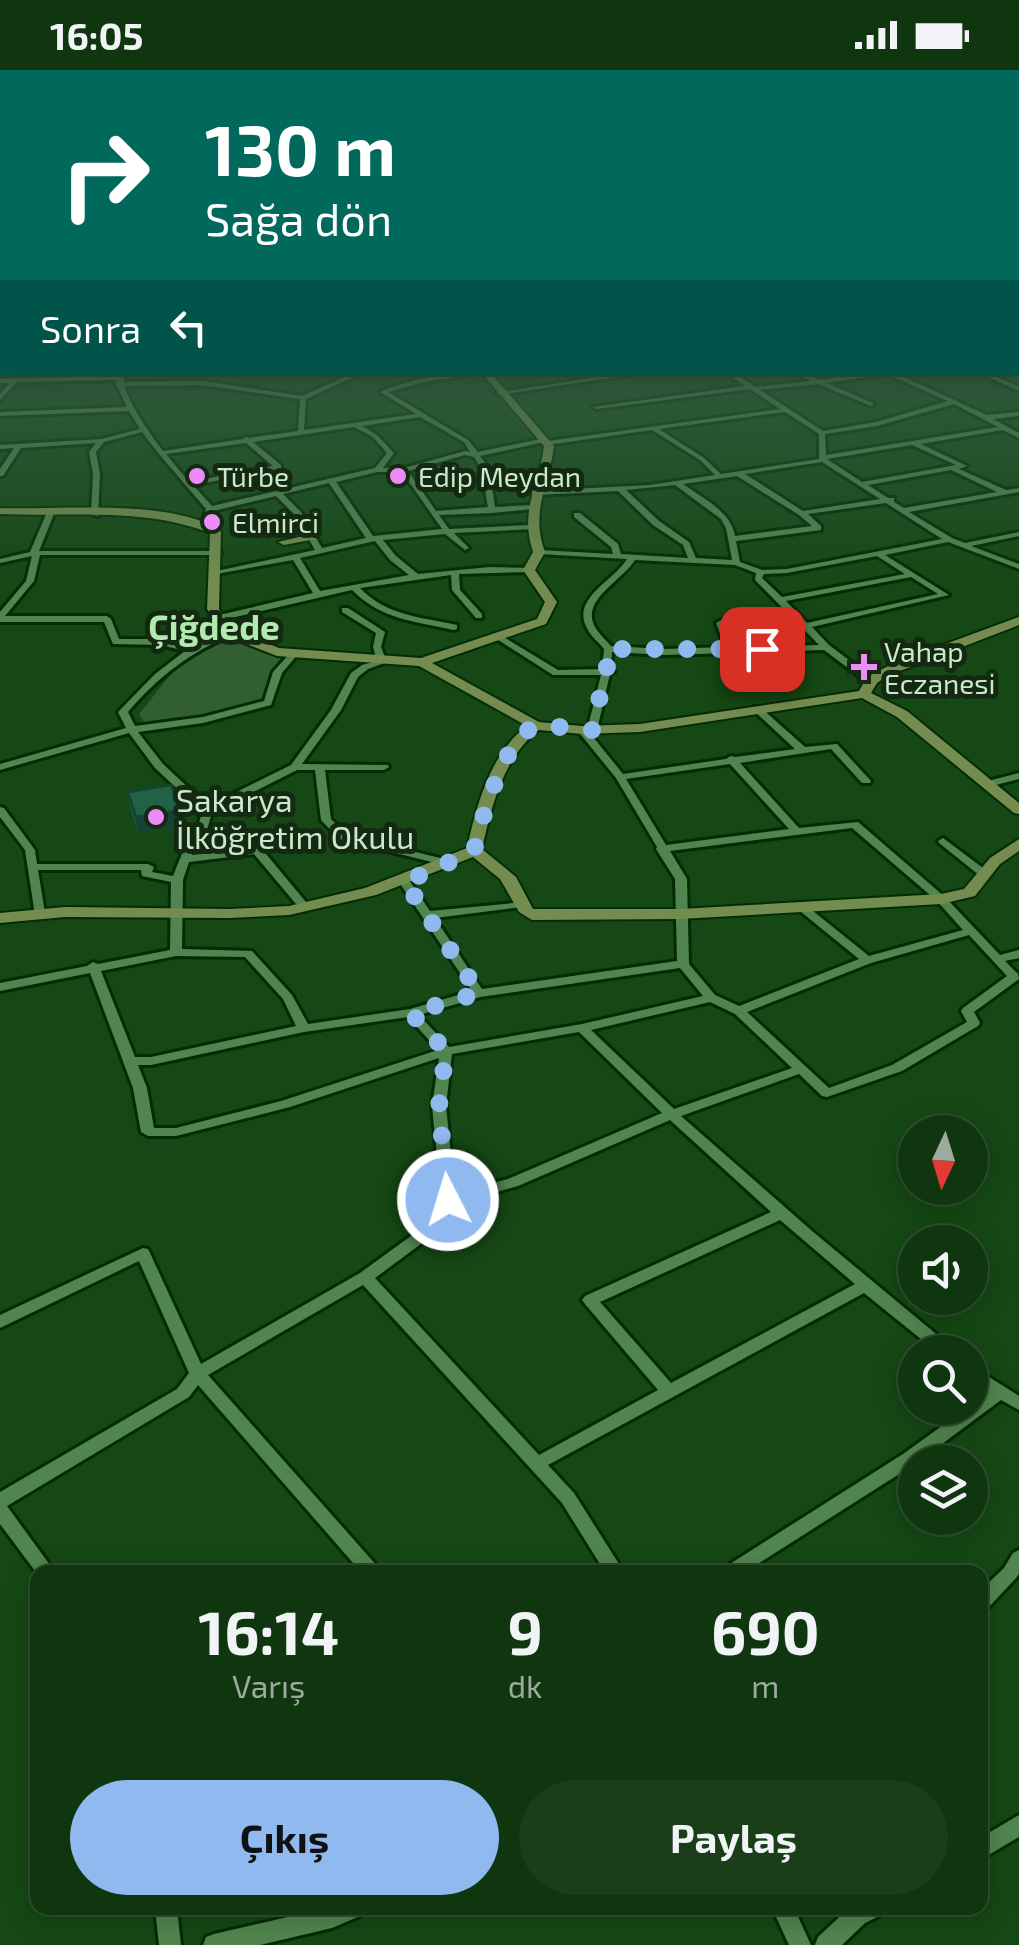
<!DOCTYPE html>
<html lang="tr">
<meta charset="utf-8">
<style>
:root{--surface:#10360f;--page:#193e18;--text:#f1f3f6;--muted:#9cab9e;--line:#30502f;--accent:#90b9f0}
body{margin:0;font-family:"Exo 2",sans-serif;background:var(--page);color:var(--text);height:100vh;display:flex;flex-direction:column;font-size:38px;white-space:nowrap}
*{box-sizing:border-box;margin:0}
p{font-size:32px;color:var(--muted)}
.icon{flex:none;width:55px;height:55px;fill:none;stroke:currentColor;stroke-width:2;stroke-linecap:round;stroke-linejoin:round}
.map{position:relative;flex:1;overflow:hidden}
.details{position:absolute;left:30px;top:1495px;width:958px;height:350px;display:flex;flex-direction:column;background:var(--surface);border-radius:20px;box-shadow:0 5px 25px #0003,0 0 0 2px var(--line)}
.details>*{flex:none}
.hud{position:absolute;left:0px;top:0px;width:1020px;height:305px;box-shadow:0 5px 25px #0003,0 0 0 2px var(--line);background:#00695c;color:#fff;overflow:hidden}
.needle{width:65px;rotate:184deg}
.controls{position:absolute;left:898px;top:1045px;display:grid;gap:20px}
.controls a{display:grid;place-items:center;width:90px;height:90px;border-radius:50%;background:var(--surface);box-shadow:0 5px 25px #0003,0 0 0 2px var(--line);font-size:50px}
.pin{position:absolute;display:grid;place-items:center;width:85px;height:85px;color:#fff;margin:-42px;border-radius:20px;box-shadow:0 5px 15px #0006}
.me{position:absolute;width:110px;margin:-55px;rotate:355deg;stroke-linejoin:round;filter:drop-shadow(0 0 8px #0008)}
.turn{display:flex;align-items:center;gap:35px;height:210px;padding:0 40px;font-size:45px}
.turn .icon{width:130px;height:130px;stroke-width:2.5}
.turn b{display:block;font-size:70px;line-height:85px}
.then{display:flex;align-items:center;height:95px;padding:0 40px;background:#0003;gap:20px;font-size:38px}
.eta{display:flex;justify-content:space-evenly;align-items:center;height:170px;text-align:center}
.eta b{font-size:60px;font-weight:700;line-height:70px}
.primary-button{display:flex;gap:20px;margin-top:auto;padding:20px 40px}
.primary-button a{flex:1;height:115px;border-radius:60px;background:var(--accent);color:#111;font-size:40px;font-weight:700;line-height:115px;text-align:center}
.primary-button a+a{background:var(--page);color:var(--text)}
.status{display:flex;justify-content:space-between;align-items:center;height:70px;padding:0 50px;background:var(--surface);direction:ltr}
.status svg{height:28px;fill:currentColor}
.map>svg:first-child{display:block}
.green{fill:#325f30}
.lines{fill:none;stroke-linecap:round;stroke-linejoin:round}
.street-casing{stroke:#042c04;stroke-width:6}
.secondary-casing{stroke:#042c04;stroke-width:4}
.street{fill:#51854f;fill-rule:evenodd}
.secondary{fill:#748c4f;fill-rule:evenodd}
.wall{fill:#1c533d}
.shaded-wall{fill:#174432}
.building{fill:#216147;stroke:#174432;stroke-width:2.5}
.route{stroke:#90b9f0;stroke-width:18;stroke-dasharray:0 32.4}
.poi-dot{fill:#ed8cf9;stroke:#132912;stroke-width:4}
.labels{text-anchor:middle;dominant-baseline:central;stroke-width:10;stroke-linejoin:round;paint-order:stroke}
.far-poi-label{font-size:28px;fill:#cce7ca;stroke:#132912;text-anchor:start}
.poi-label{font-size:32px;fill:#cce7ca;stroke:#132912;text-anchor:start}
.far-district-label{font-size:35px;font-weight:bold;fill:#b2e9ae;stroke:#132912}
</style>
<div class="status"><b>16:05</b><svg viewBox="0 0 49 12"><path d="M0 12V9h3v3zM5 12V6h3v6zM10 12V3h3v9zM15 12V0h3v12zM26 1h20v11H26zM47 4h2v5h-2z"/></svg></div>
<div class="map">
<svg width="1019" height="1875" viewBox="0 0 1019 1875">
<rect width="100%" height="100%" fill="#154814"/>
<path class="green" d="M220,566l72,27c-17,12 -22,35 -40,43l-106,20 -7,-12 36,-45z"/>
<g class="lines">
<defs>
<path id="street" d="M1018,271h1v4h-1z
M0,276h2v4h-2z
M1018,284h1v5l-1,-1z
M117,302h6l1,10 78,-1 100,15 53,-24h9l-58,27 -2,31 112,-16 -36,-22c32,-14 70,-20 105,-20l-60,10 -37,10 80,48 10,12 67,-14 3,3 232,-32 -30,-20 -154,20 -3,-2 152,-21 -20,-14h8l22,15 56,-6 -17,-9h9l17,8 49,-8h24l94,43 32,-3v4l-26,3 26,14v5l-16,-8 -82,14 46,22 -8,3 47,21 13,-2v4l-110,20 43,26 13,5 54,-11v4l-48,10 48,18v5l-71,-27 -63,13 64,40 -137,32 17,18 45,34v4h-6l-44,-33 -160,5 -52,-3 -1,18 3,2 -4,2 -13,56 -2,2h-6l34,42 103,-15 5,-3 4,1 60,-8 -43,-40 2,-2h6l45,40 32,-3 34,37 -1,2h-8l-31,-34 -91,14 59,65 59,-6 87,75 55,58 19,-5v8l-14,3 13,13 1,5 -45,33 6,11 -2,3 -76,45 -75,26 -5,-1 -23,-22 -118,42 131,115 141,117 2,4h-18l-73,-59 -316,172 26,28 50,79h-19l-43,-69 -199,-218 -155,90 170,192 3,5h-20l-163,-187 -9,12 -182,109 48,66h-17v3l-38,-51v-32l177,-103 12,-16 -50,-112 -139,67v-13l143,-67 5,1 2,4 51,111 159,-91 55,-40 26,-34 -9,-93 7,-48 -149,49 -114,29h-28l-7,-4 -8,-44 -43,-115 -90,18v-8l87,-17 6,-4 5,2 72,-14 1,-68 -29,-6 -1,-6h-103l7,43 -2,2h-8l-10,-65 -25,-33v-10l4,1 31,42 2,14h111l6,3 -2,5 21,4 12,-30 12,-16 5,-18 -47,-44 -26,-35 -129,37v-6l126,-36 -8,-16 2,-2 35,-36 30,-23 -24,-6 -48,-1 -9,-22h-104v-10l26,-31 6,-25 -32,7v-4l30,-7 17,-40 7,2 -15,37h178l4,2 -4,2h-177l-6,26 -29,35h102l4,3 8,20h42l30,8c12,-7 28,-16 42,-16v4c-42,16 -75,42 -105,77l7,14 68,-9 61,-16 9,-29 19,-21 7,2 -17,20 -11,32 -68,18 -65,9 25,32 45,42 83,-41 40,-55 20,-37 11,-8 15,-4 -4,-14 3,-14 -34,-21v-4h6l37,24 -4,15 6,15 -19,7 -10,8 -17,33 -39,54 86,1 1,2 -5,3h-59l6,49 16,16 105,26 2,2 -6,3 -109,-27 -18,-19 -6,-50h-18l-85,43 -5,17 -12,16 -3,9 69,-7 50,60 -6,3 -4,-1 -47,-56 -65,8 -6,18 -1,69 70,2 40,44 16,29 102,-15 62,-18 -73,-109 6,-3 4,1 21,31 95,-9 2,2 -2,2 -4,1 -86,11 47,71 195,-28 -2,-82 -19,-30 1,-2 -41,-69 -39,-48 5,-3 5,3 14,-55h-48l-58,-37 7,-2 56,34 44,-1 2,-20c-5,-7 -12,-11 -16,-19 -19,-31 25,-48 39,-71l-88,-5 -4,-2 4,-2 74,4 -2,-7 -37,-30v-4h6l38,31 3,10 67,4 -5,-13 -30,-20 -35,-34 -83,4h-3v-4l118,-6 65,-10 -15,-15 -48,-30 -105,15 -3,-3 -64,14 9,12 6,39 37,-2 4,2 -4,2 -40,4 -53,2 10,14 81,-4 4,2 -1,2 -79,4 15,15 -4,2 -20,-16 -62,6 13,16 22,18 72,-7 42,1 1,2 -4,2 -70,2 1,16 22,24v4h-6l-24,-28 -1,-15 -91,13c27,28 61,29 97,37v4l-3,1c-40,-9 -72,-10 -102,-40l-134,31 -4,-3 1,-2 98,-23 -20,-33 -77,14 -4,-2 103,-22 -20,-35 -19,-19 -63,15 -6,16h-6l5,-18 -47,-55 -17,-22 -38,10 -8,10 4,22 -2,42 -7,-2 2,-40 -4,-22 7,-9 -75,5 -18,28h-3v-7l14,-21 -14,1v-4l102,-6 38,-10 -11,-18 -129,5v-4l127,-5 -11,-23 1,-4 -100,2 -17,18v-6l10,-11h-10v-4l117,-3zM886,304l62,27 -72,21 -53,9 -63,-41 58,-6 53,22 3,-2 -1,-1 -47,-20zM202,315l98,14 -2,32 -49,7 -3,-1 -3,2 -80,12c-16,-21 -30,-41 -39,-65zM954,334l44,23 -172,28 -1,-21 52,-8zM785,342l34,22v25l-98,15 -17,-16 -45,-29zM420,347l44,25 6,10 -5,-1 -61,17h-21l11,-15 -17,-18 -15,-9zM354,357l19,10 14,16 -12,15 -163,38 -19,-21 88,-16v-4l-28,-23zM246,373l27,23 -84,16 -23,-28zM912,375l44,20 -94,17 -35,-23zM465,385l9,2 7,11 7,39 -52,4 -28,-40zM822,392l58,37 -77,12 -58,-37zM951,400l46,22 -93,16 -10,-6v-4h-6l-20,-13zM377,402h25l40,57 -69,7 -37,-54zM737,406l62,39 13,11 -77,10c-4,-25 -33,-38 -52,-52zM329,413l37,55 -44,10 -21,-36 -18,-18zM675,415l46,34 5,9 6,32 -36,-2 -7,-16 -30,-21 -33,-31zM886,433l56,36 -155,30 -25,1 -22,-8 -4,-21 85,-11v-4l-13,-12zM375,471l15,19 19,15 -89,16 -20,-33zM877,486l28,18 -123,23 -20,-19 2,-4 23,-1zM635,490l100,5 21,8 -1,7 64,65 -86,2 -8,-23 15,-7v-4l-3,-1 -21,11 9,24 -61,2 -53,-3c-5,-6 -12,-12 -16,-19 -15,-27 27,-46 40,-67zM911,507l27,17 -131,29 -21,-22zM730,694l59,65 -123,16 -40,-66zM852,758l85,73 26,29 -94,26 -66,-53h-8l-2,2 2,2 64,52 -120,47 -24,-11 -26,-31 -2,-85 -17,-28zM969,865l38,41 -44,32 -2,3 6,11 -75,43 -63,23 -82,-76 124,-49zM176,886l69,1 38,42 13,27 -145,31h-16l-34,-86zM680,898l23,28 -121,28 -133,23 -30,-32 61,-18zM710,932l25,12 57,54 -118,41 -83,-79zM408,947l30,33 -157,51 -105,27h-22l-7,-40 -9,-23h13l153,-33zM579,962l83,81 -154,66 -53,14 -9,-87 6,-52zM670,1050l101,92 -186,84 -3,4 3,4 73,86 -119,65 -164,-177 50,-37 28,-37 65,-18zM780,1150l75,64 -184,99 -71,-81z
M629,302h19l-149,23 -3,-2z
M977,302h9l33,15v4z
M1019,703v6l-31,8 -5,-3 1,-2z
M943,768l44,33 2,2 -2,2h-8l-40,-32 -1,-2z
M970,1295l49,31v14l-18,-10 -86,64 -170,108h-23l3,-5 178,-113 86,-62 -19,-13z
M1019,1480v24l-3,4 -29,31 -7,2v-20l24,-23 9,-15z
M1019,1745v22l-39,23v-22z
M155,1838h22l4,37h-22z
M327,1838h36l-3,8 -28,12 -72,17h-57l3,-8 8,-3z
M772,1838h22l17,37h-22z
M849,1838h33l-3,8 -14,7 -23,22h-27l3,-8z"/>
<path id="secondary" d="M481,302h9l64,74c-5,40 -24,65 -9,106l-10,18 22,32 -11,22 -114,39 107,59 43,4 58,-2 219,-33 8,-14 27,-14 125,-46v8l-132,51 -10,7 -6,10 36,18 112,92v11l-5,-1 -117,-96 -35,-19 -222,34 -58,2 -43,-4c-36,27 -48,78 -57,119l34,28 17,32h147l261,-15 23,-5 26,-31 29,-19v12l-19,13 -25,32 -34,8 -261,15 -148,1 -13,-8 -19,-33 -27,-22 -97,38 -87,20 -60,3 -164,-1 -65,6v-10l65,-6 164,2 60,-3 76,-18 102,-40c9,-41 23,-95 60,-122l-108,-60 -142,-10 -51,-20 -19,-27 3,-76c-66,-26 -140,-16 -210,-19v-6c61,2 171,-10 221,23l-2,78 15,21 45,18 142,10 116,-39 8,-17 -22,-32 10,-18c-14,-42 6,-65 11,-106z
M312,464l4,1v4l-32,6 -6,-3z"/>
</defs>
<use href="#street" class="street-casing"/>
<use href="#secondary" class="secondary-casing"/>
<use href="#street" class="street"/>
<use href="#secondary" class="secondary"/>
</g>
<path class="wall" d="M128,722l55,35 -45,6 -8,-25z"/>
<path class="shaded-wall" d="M181,740l2,17 -45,6 -2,-16z"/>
<path class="building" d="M171,715l10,25 -45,7 -8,-25z"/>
<linearGradient id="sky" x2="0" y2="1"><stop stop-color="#0c280b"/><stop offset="0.49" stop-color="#355e45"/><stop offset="1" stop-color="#355e45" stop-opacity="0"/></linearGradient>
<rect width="1019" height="518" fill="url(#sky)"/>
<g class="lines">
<path class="route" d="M448,1130l-9,-94 7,-55 -35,-38 68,-20 -74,-111 69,-31c6,-27 32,-119 62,-124 16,-3 38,3 56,3 4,-28 17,-52 16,-81h154"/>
</g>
<g class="poi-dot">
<circle cx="197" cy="406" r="10"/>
<circle cx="398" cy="406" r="10"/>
<circle cx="212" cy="452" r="10"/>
<path d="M859 582h10v10h10v10h-10v10h-10v-10h-10v-10h10z"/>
<circle cx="156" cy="747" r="10"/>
</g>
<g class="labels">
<g class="far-poi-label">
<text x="217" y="406">Türbe</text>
<text x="418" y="406">Edip Meydan</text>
<text x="232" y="452">Elmirci</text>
<text x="884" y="581">Vahap<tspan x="884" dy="32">Eczanesi</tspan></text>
</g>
<g class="poi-label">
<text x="176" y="729">Sakarya<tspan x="176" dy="37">İlköğretim Okulu</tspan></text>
</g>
<g class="far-district-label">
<text x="214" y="556">Çiğdede</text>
</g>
</g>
</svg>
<div class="controls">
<a><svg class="needle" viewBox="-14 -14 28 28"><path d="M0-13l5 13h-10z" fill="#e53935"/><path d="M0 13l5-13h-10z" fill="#9cab9e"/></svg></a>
<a><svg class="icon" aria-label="sound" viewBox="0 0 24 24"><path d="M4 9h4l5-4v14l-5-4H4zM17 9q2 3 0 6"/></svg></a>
<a><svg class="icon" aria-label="search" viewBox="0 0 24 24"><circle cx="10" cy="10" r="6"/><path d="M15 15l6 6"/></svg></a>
<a><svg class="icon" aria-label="layers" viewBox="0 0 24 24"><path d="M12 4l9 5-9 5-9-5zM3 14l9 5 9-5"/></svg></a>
</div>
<div class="pin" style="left:762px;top:579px;background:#d93025"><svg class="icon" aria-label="arrive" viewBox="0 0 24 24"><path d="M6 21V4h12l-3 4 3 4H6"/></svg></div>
<svg class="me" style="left:448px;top:1130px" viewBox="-20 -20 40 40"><circle r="17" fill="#90b9f0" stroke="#fff" stroke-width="3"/><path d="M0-11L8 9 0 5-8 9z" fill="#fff"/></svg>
<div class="hud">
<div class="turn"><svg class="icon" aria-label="right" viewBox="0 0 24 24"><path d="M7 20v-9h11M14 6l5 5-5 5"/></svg><div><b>130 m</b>Sağa dön</div></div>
<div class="then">Sonra<svg class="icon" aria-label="left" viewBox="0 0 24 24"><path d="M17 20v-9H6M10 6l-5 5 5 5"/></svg></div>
</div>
<section class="details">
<div class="eta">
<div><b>16:14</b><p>Varış</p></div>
<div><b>9</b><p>dk</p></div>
<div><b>690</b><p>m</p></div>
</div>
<div class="primary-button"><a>Çıkış</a><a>Paylaş</a></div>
</section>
</div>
